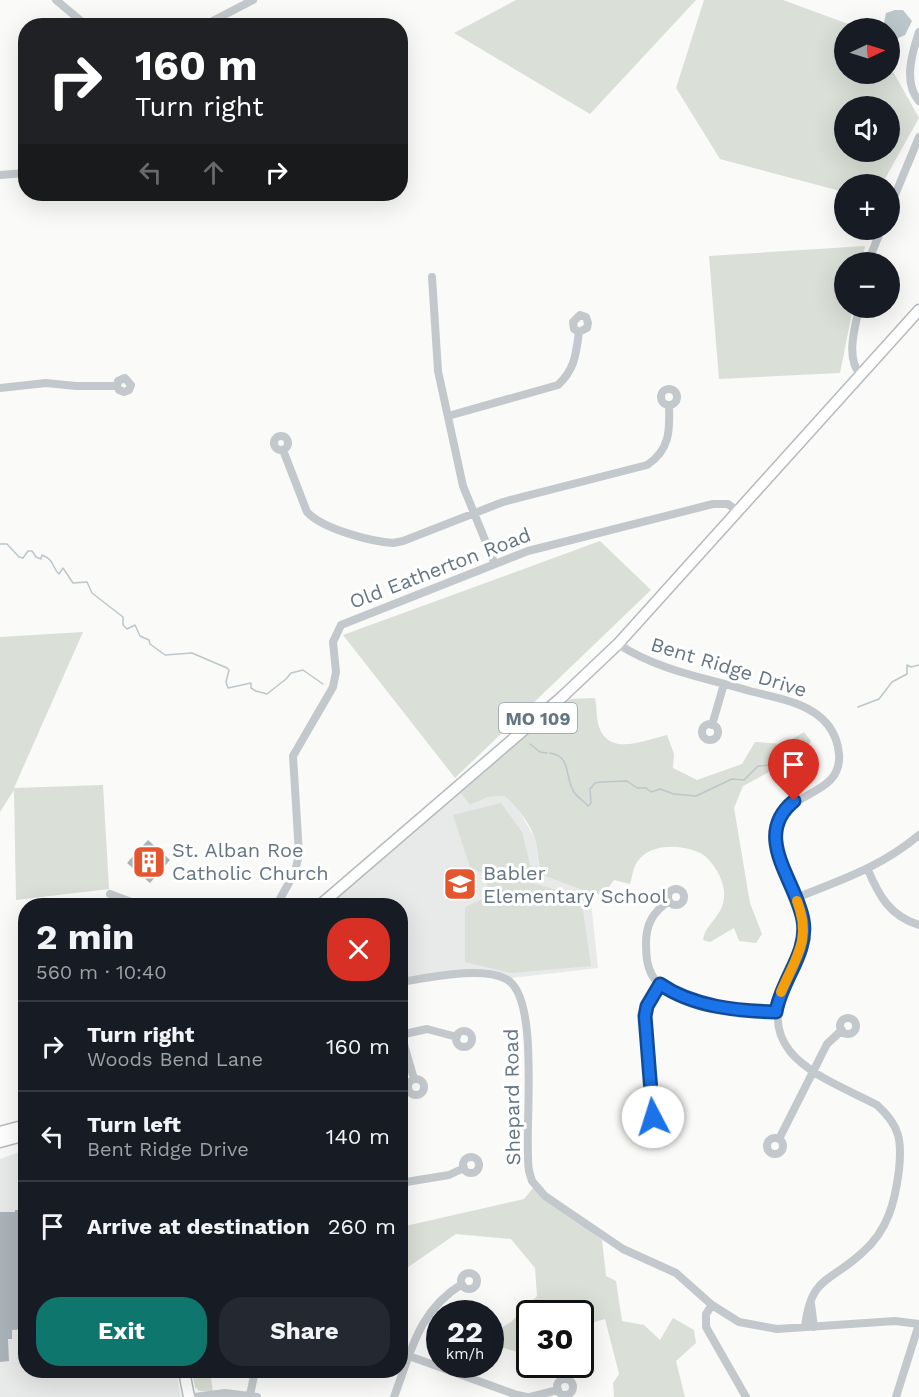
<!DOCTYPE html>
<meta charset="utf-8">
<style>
:root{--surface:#171b24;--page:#242831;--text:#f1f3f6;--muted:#9ea1a6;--line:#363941;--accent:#0f766e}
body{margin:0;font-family:"Work Sans",sans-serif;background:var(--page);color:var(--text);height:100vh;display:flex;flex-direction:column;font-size:22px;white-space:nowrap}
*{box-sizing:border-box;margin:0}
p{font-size:20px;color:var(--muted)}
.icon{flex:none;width:33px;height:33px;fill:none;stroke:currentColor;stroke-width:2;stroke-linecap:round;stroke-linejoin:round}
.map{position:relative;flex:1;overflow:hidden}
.panel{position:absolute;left:18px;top:898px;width:390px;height:480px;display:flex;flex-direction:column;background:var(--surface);border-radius:24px;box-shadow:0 6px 24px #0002}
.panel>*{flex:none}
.banner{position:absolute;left:18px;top:18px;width:390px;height:183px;border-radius:24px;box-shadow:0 6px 24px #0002;background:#202124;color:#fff;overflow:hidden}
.needle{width:39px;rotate:86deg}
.fabs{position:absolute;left:834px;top:18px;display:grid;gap:12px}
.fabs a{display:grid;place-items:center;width:66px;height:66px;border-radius:50%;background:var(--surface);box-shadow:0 6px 24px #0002;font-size:30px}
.speed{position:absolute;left:426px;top:1300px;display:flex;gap:12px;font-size:30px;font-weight:700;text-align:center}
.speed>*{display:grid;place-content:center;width:78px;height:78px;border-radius:50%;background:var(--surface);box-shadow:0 6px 24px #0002;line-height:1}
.speed small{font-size:15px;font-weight:400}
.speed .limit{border:3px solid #111;border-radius:9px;background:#fff;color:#111}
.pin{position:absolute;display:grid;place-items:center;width:51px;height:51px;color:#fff;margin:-62px -26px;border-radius:50% 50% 50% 0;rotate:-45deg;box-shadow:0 0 6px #0007}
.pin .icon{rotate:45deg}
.me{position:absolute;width:66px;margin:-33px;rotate:355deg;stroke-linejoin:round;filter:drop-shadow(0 0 4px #0008)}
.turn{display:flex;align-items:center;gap:21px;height:126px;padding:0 18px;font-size:27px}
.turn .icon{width:78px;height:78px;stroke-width:2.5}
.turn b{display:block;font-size:42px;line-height:51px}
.lanes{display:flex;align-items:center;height:57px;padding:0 18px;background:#0003;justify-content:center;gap:30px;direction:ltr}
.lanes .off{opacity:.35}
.round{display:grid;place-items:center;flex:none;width:63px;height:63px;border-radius:24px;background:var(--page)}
.summary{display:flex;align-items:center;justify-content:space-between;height:102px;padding:0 18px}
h1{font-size:36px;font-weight:700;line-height:45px}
.button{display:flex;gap:12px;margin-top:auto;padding:12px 18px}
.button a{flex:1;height:69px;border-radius:24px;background:var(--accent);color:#fff;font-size:24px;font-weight:700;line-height:69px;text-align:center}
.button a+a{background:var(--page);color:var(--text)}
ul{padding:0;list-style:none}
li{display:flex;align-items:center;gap:18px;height:90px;padding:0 18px;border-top:2px solid var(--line)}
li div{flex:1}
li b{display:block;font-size:22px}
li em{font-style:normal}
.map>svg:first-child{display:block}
.built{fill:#e8e9e9}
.green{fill:#dadfd7;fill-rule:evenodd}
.water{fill:#bbc7cb}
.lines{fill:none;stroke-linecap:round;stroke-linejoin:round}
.stream{stroke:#bbc7cb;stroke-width:1.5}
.building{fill:#aab3b9}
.major-casing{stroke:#b5babe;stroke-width:13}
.minor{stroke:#c3c8cc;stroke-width:8}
.major{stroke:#fff;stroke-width:10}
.route-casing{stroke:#114b97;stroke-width:15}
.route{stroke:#1a73e8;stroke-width:10}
.slow{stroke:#f59e0b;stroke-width:10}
.labels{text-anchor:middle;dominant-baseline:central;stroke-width:6;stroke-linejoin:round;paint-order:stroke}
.shield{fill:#fff;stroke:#939fa8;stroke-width:1.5}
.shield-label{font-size:18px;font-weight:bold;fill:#657683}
.street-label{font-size:20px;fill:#657683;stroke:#fff}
.poi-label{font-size:20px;fill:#657683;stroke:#fff;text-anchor:start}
</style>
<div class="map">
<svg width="919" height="1397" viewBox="0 0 919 1397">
<rect width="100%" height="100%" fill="#fafaf8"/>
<path class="built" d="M460,792l10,13 18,-8 16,-1 11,8 21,36 2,22 4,13 48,18 8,75 -86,10 -7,-3 -104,4 -1,-73h-72z
M25,1150l1,221h150l5,26h-181v-238z"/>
<path class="green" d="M516,0h180l-106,114 -136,-81z
M704,0h79l76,28h-15v46h46v-8l29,52 -37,66h-38v8l-124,-33 -44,-71zM844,106h46v46h-46z
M865,246l-3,16h-18v46h9l-13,65 -121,6 -10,-123z
M600,541l51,49 -196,188 -112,-143z
M83,632l-69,156 89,-3 6,104 -93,11 -2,-110 -14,22v-175z
M595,698c2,9 1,20 4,29 11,30 45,13 68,8l7,19 -1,14 24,12 45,-16 13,-22 29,2 20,-12 7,9 -8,13 -60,32 -9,22 16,95 12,31 -6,9 -17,-2 -5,-13 -24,14 -7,-2c3,-19 23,-24 21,-49 -1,-13 -12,-32 -24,-38 -19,-9 -50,-10 -63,9 -4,6 -5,16 -7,22l-16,-4 -11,15 -13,-2 -48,-18c-4,-11 -4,-21 -6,-33 -3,-14 -20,-38 -32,-46l-16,1 -18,8 -10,-13 110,-93z
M501,803l21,29 13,52 46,12 10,70 -80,7 -46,-11v-55l25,-11 -5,-21 -15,-8 -17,-52z
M533,1188l69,52 4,36 10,5 6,40 22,4 16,15 13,-22 21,12 2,13 -20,18 9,36h-71l-1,-14 6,-9 -14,-55 -24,7 -1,-12h-50l-1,41 -29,-8 -9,-13 20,-12 26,-26 -2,-28 -24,-29 -55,-5 -55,38v-45l123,-28z
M192,1371h18l3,21 -14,-1 -4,-4z"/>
<path class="water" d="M895,10h8l9,11 -7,14 -9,4 -6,-2v-9h-7l3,-15z"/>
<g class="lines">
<path class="stream" d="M0,544h7l12,13 4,1 5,-7h4l4,6 5,2 1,-4c13,5 10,13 17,19l4,-6 10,15 14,-1 5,11 31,24v8l4,4 8,-4 5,11 9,4 1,4 15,11 27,-2 35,15 2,2 -3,12 2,6 23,-5v5l5,3 11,3 19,-15 5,-6 12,-3 20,14
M858,707l21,-8 13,-17 15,-8v-9l4,2 8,-2
M530,744l10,8 7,1
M550,753c22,3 14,24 24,39 3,5 10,9 14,14l3,-3 -1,-14 5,-6 6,-1 26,-1 10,7h9l5,4 9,-3 14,5 22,2 36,-17 12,1 14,-14 13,-1 14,-12 10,-2 9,-9"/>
</g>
<path class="building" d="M148,840l22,20 -20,23 -23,-20z
M15,1210h11v119l-14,1v9h-4l1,22 -9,1v-150h15z"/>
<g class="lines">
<defs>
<path id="major" d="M319,906l243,-209 56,-53 301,-334
M0,1132l26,-7
M0,1142l26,-7
M184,1371l5,26"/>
</defs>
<use href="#major" class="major-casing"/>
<path class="minor" d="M56,0l31,26
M203,26l50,-26
M919,32c-7,21 -16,51 0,69
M0,175l26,-2
M890,207l29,-70
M868,262l13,-32
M432,277l6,94 25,115 31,76
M859,308c-4,19 -14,51 2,67
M0,388l46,-5 30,3h41l2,4 5,2 5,-2 2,-5 -6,-7 -7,3 -1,5
M661 397a8 8 0 1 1 16 0a8 8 0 1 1-16 0Z
M448,416l110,-31c17,-16 18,-31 21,-53l-5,-3 -1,-7 7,-7 6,2 2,6 -1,5 -8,4
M274 443a7 7 0 1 1 14 0a7 7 0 1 1-14 0Z
M283,450l24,62c16,17 62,29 86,31l10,-2 100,-39 144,-37c23,-15 23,-35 22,-60
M618,644c39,26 88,34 132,47 26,7 60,11 78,34 7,9 10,18 11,29 3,42 -50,36 -62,70 -10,27 20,67 26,94 4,21 -5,38 -14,56 -39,81 30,101 88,131 23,21 25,35 22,65 -4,32 -11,60 -36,82 -33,31 -52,23 -58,75
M702 732a8 8 0 1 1 16 0a8 8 0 1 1-16 0Z
M712,725l12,-41
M868,870c11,26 22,46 51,55
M668 897a8 8 0 1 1 16 0a8 8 0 1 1-16 0Z
M110,894l32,12
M796,898c47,-19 83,-30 123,-63
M669,901c-16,11 -23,23 -23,42 0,14 1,28 11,39 22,22 89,29 119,30
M276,906l19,-34 4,-18 -6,-98 40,-69 3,-15 -3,-30 8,-17 187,-74 185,-47h15l9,7
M400,982c29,-4 80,-16 106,-3 36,18 17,154 23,192l3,10 13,15 78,53 53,24 36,32 27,17 38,7 118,-8 24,3
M840 1026a8 8 0 1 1 16 0a8 8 0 1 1-16 0Z
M456 1039a8 8 0 1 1 16 0a8 8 0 1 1-16 0Z
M401,1034l13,45
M400,1035l27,-6 30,8
M408 1087a8 8 0 1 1 16 0a8 8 0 1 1-16 0Z
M647 1129a8 8 0 1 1 16 0a8 8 0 1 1-16 0Z
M654,1122l-9,-106 2,-10 13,-22
M767 1146a8 8 0 1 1 16 0a8 8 0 1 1-16 0Z
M779,1139l48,-95 15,-14
M463 1165a8 8 0 1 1 16 0a8 8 0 1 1-16 0Z
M400,1183l49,-8 15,-7
M461 1281a8 8 0 1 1 16 0a8 8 0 1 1-16 0Z
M811,1304l3,23
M712,1305l-6,9v13l40,70
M409,1356l108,39 10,2
M557 1387a8 8 0 1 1 16 0a8 8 0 1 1-16 0Z
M250,1395l5,-24
M195,1397l30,-4 32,4
M394,1397c17,-45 24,-86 68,-113
M530,1397l28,-7
M896,1397l23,-73"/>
<use href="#major" class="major"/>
</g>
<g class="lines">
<defs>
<path id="route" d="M653,1117l-8,-101 2,-10 13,-22c33,23 78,27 116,28 5,-32 33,-59 27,-92 -7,-40 -52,-84 -9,-119"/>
</defs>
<use href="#route" class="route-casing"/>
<use href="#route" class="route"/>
<path class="slow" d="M781,992c15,-35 31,-53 16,-91"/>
</g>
<defs>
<symbol id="building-square" viewBox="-11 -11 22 22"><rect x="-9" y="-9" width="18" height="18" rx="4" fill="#e4572e" stroke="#fff"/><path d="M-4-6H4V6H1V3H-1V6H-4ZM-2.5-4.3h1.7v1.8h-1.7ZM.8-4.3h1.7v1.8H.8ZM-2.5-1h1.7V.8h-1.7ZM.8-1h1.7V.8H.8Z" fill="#fff"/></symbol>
<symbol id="school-square" viewBox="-11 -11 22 22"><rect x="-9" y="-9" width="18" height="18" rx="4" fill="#e4572e" stroke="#fff"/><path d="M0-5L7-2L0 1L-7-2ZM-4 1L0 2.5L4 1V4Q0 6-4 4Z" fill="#fff"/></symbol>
</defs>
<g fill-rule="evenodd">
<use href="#building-square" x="130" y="843" width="38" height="38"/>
<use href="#school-square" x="441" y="865" width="38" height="38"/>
</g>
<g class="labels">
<rect class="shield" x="499" y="703" width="78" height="30" rx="4.5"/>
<g class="shield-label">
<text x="538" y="718">MO 109</text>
</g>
<g class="street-label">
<text transform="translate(440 568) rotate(-21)">Old Eatherton Road</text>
<text transform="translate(729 667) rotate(17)">Bent Ridge Drive</text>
<text transform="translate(512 1097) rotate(-91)">Shepard Road</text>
</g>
<g class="poi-label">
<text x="172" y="850">St. Alban Roe<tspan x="172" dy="23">Catholic Church</tspan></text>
<text x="483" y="873">Babler<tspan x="483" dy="23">Elementary School</tspan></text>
</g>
</g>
</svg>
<div class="fabs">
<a><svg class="needle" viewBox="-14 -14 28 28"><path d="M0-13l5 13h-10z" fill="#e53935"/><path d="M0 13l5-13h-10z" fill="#9ea1a6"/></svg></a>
<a><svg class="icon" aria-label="sound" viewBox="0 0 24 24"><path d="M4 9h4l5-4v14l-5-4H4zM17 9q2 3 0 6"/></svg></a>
<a>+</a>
<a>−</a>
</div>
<div class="speed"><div>22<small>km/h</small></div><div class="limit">30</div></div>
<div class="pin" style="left:794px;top:801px;background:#d93025"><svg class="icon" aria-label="arrive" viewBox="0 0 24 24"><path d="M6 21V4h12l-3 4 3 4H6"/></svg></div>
<svg class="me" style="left:653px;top:1117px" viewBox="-20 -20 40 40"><circle r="19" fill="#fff"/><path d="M0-13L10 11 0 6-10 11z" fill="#1a73e8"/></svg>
<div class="banner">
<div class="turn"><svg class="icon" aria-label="right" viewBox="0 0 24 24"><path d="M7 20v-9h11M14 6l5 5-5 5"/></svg><div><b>160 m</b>Turn right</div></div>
<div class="lanes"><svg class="icon off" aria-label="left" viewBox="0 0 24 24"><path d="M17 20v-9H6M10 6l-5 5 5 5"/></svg><svg class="icon off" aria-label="ahead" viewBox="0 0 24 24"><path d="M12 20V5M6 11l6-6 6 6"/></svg><svg class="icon" aria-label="right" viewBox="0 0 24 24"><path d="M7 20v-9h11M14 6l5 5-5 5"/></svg></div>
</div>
<section class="panel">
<div class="summary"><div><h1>2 min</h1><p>560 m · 10:40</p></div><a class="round" style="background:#d93025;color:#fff"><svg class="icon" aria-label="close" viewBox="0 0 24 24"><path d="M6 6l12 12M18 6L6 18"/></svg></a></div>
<ul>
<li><svg class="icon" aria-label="right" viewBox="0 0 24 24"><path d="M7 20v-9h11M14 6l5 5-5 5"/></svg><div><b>Turn right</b><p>Woods Bend Lane</p></div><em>160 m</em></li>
<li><svg class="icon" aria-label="left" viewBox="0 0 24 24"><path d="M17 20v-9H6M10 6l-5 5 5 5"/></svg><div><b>Turn left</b><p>Bent Ridge Drive</p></div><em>140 m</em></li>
<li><svg class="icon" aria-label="arrive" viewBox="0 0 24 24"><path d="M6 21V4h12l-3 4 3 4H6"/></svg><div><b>Arrive at destination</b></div><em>260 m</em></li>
</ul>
<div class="button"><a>Exit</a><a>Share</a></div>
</section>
</div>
